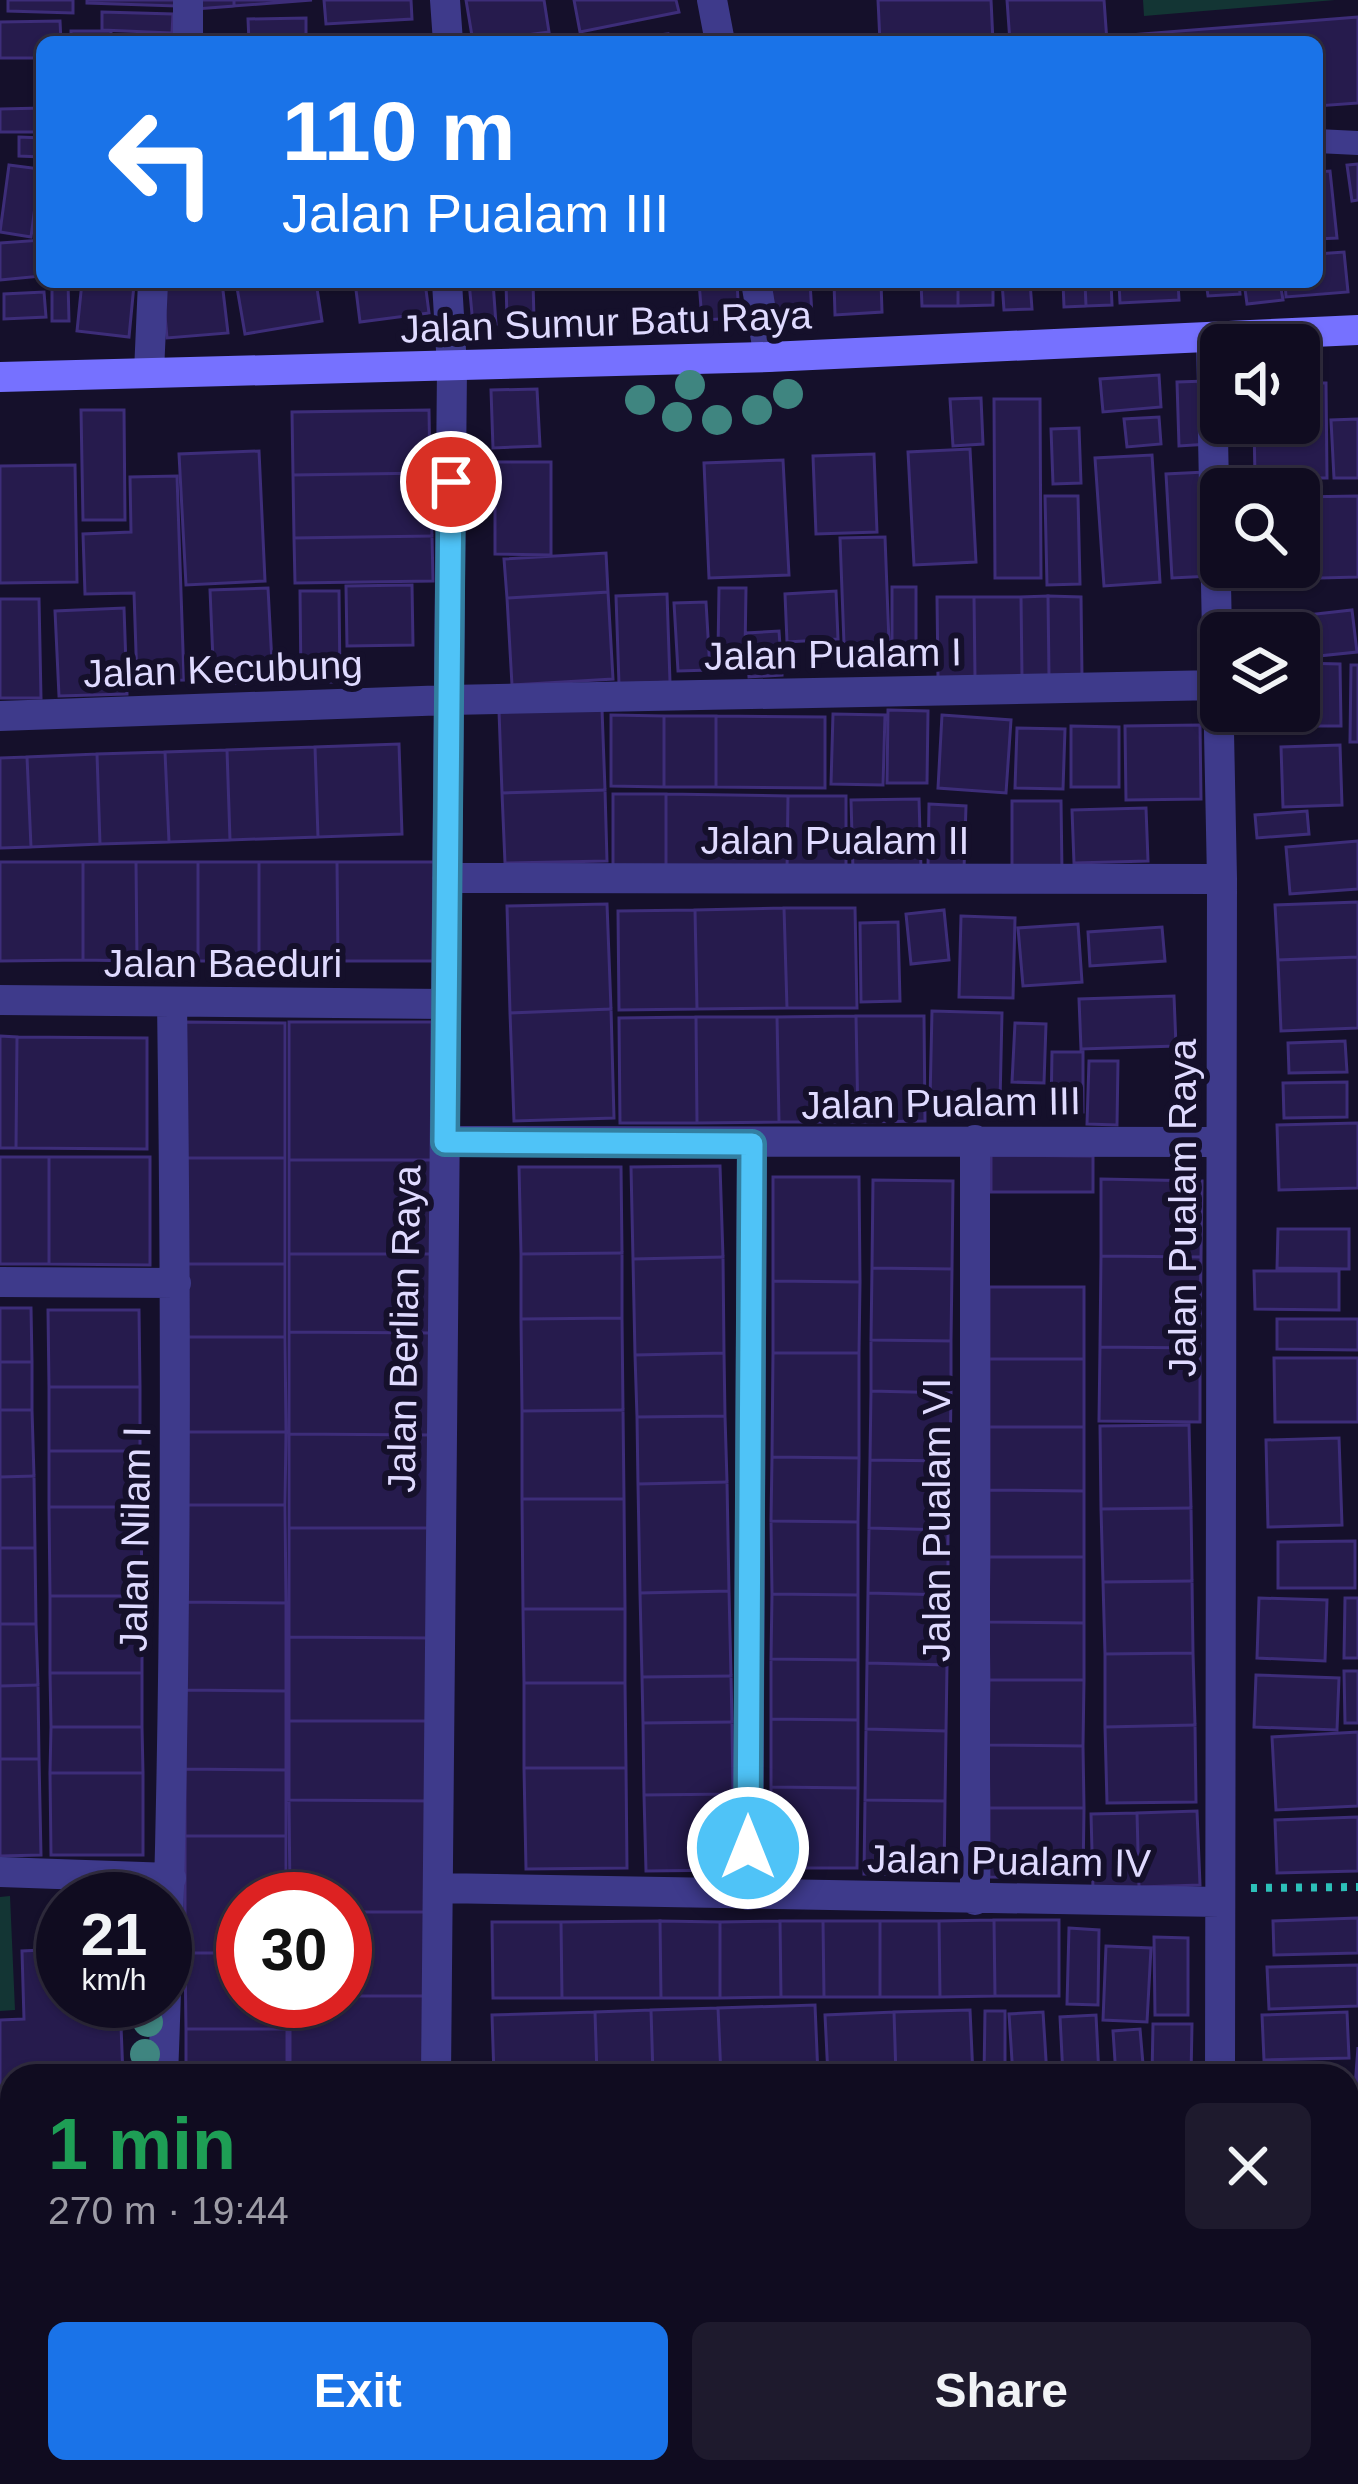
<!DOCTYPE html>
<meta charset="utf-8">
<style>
:root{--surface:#100c20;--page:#1e1a2d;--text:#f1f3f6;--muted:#9c9ba5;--line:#302c3e;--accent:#1a73e8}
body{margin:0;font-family:Helvetica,sans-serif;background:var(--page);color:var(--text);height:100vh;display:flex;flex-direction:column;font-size:45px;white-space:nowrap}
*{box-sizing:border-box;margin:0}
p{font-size:39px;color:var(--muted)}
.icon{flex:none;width:66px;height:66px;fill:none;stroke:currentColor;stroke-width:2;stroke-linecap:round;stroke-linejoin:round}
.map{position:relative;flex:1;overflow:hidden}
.panel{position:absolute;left:0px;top:2064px;width:1359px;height:420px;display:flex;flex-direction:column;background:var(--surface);border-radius:36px 36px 0 0;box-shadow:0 3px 9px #0004,0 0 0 3px var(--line)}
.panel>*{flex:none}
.top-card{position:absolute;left:36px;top:36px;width:1287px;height:252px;border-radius:18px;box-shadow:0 3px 9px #0004,0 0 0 3px var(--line);background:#1a73e8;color:#fff;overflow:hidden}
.tools{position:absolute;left:1200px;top:324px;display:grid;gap:24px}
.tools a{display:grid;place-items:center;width:120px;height:120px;border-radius:18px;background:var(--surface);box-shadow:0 3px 9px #0004,0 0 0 3px var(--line);font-size:60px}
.speed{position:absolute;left:36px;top:1872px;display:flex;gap:24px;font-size:60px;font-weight:700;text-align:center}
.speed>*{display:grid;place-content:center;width:156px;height:156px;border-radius:50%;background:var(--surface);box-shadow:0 3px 9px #0004,0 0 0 3px var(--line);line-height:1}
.speed small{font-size:30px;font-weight:400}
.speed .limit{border:18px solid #d22;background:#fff;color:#111}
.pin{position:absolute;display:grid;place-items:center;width:102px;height:102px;color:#fff;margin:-51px;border:6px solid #fff;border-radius:50%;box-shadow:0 3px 12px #0007}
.me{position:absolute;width:132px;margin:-66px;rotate:0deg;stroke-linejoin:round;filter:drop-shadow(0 0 9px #0008)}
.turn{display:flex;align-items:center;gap:42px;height:252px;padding:0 48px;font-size:54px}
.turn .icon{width:156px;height:156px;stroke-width:2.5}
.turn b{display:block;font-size:84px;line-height:102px}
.round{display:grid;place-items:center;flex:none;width:126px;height:126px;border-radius:18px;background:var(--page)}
.summary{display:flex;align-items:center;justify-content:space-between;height:204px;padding:0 48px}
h1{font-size:72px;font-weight:600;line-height:90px;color:#1e9e55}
.cta{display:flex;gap:24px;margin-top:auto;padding:24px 48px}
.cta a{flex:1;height:138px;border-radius:18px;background:var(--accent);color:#fff;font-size:48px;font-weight:600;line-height:138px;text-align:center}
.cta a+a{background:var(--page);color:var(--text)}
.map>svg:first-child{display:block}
.green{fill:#133534}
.building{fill:#261b4d;stroke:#3d2d79;stroke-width:3}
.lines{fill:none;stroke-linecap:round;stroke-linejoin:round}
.path{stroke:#2dc0b9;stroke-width:8;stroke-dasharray:6 9;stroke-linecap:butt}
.lane{stroke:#3e3a8b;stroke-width:24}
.street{stroke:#3e3a8b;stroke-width:30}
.secondary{stroke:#7671ff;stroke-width:30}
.tree{fill:#3f8580}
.route-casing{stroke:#337fa1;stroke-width:30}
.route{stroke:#4fc3f7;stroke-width:21}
.labels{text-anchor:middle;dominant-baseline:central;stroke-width:12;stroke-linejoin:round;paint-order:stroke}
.street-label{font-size:39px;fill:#dfdaff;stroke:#15102b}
</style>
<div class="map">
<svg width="1358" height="2484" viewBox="0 0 1358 2484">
<rect width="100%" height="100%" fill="#15102b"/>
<path class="green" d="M1143,0h192l-191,16z
M10,1896l5,114 -15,1v-114z"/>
<path class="building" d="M8,0h65v13l-65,-2z
M87,0h89v6l-89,-3z
M195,0h39v6l-38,3z
M234,0h78l-78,6z
M324,0h87l1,19 -86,5z
M466,0h78l5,32 -76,10z
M574,0h102l3,12 -99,20z
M878,0h113l2,42h-113z
M1007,0h97l3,42h-97z
M102,12l71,2 -1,19 -70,-3z
M1358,17v86l-41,3v-64h-188l-1,-7z
M306,18v24h-57l-1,-23z
M60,21l1,21h-19v16h-42v-36z
M71,31h40v11h-40z
M668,34l1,8h-71z
M390,35v7h-73v-6z
M42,108v24h-42v-23z
M19,137l23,1v19l-23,-1z
M1358,164v36l-6,1 -5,-36z
M9,165l31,4 -9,68 -31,-5z
M1330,171l7,67 -20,1v-67z
M42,240v36l-42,4v-37z
M1344,252l4,40 -62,5 -1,-15h32v-28z
M52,282h16l1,39h-17z
M82,282l52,3 -5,52 -52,-6z
M162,282h60l6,51 -61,5z
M236,282h80l6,39 -77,13z
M355,282h70l4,31 -69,9z
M469,282h24l3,42 -23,1z
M506,282h27l1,38h-27z
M699,282h38l2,36 -37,2z
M771,282h39l2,33 -39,2z
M834,282h47l1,30 -47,3z
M921,282h37v24h-36z
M958,282h35v23l-35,1z
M1002,282h28l2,27 -28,1z
M1063,282h22l1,24 -22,1z
M1085,282h26l1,23 -26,1z
M1119,282h59l1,18 -59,3z
M1206,282h33l1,12 -32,2z
M1244,282h36l3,18 -36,4z
M44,292l2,25 -42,2v-25z
M1159,375l2,32 -58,5 -3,-33z
M1207,381l2,63 -30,2 -2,-64z
M1299,383h27l1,95h-72l-1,-55h45z
M537,389l3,57 -47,2 -2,-58z
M981,398l2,46 -30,2 -3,-47z
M994,399h46l1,179h-46z
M81,410h43l1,110h-42z
M429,410l1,63 -137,2 -1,-63z
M1159,417l2,27 -34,3 -3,-28z
M1358,419v59h-24l-3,-58z
M1079,428l2,55 -28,1 -2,-55z
M970,449l6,113 -62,3 -6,-113z
M259,451l6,130 -79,4 -7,-131z
M874,454l3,78 -61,2 -3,-78z
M1152,455l8,127 -56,4 -9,-128z
M783,460l6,115 -80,3 -5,-115z
M495,462h56v93l-56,-1z
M75,465l2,117 -77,1v-117z
M1205,472l6,104 -39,2 -6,-104z
M430,473l2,63 -138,2 -1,-63z
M177,476l7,204 -47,1 -3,-88 -49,1 -2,-60 48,-2 -1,-55z
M1045,496h33l2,88 -33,1z
M1358,496v81l-75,2v-12h16v-70z
M432,536l1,45 -138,2 -1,-45z
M885,537l5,132 -45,1 -5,-132z
M606,553l2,39 -101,6 -3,-39z
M412,585l1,60 -66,1 -1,-60z
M892,587h24v77l-24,1z
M268,588l5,94 -59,2 -4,-94z
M719,588h27l-1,64 -27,-1z
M300,591h39l1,91h-39z
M836,591l2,48 -51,3 -2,-48z
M608,592l5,87 -101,6 -5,-87z
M667,594l3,88 -51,2 -3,-88z
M1048,596l33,1 1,80h-33z
M1048,596l1,81h-27l-1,-80z
M937,597h37l1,80 -37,1z
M974,597h47l1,80h-47z
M0,599h39l2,99h-41z
M706,602l4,68 -32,1 -4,-68z
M124,608l3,86 -68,2 -4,-85z
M1352,610l5,42 -58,6v-25h-8l-2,-16z
M779,631l3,44 -33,2 -3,-44z
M1299,663l41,1 1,62h-59v-15h17z
M1351,665h7v77h-8z
M602,709l3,81 -103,3 -3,-82z
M888,710l40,1 -1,72h-40z
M833,714l52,1 -2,70 -52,-1z
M611,715l53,1v71l-53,-1z
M942,715l69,5 -5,73 -68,-5z
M664,716h52v71h-52z
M716,716l109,1v71l-109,-1z
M1200,725l1,74 -75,1 -1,-74z
M1071,726l48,1v60h-48z
M1017,728l48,1 -2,60 -48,-1z
M399,744l3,90 -84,3 -3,-90z
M1340,745l2,60 -59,2 -2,-60z
M315,747l3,90 -88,3 -3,-90z
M227,750l3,90 -61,2 -4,-90z
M165,752l4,90 -69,2 -3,-90z
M97,754l3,90 -69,3 -4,-90z
M27,757l4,90 -31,1v-90z
M605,790l2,71 -102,2 -3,-70z
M613,794h53v75l-53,-1z
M666,794l122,2 -1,75 -121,-2z
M788,796h58v75h-59z
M919,799l2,70 -68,1 -2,-70z
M1012,801h49l1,71h-50z
M929,804l37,2 -2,63 -36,-1z
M1146,808l2,53 -74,2 -2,-53z
M1307,811l2,23 -52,4 -2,-23z
M1358,841v48l-68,5 -4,-47z
M0,862h83v98l-83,1z
M83,862h53l1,99 -54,-1z
M136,862h62v99h-61z
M198,862h61v99h-61z
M259,862h78l1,99h-79z
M337,862h106v99h-105z
M1358,902v55l-80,3 -3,-55z
M607,904l4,105 -101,4 -3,-107z
M784,908h71l2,100h-70z
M784,908l3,100 -90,1 -2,-99z
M695,910l2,99 -78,1 -1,-99z
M944,910l5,50 -38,4 -5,-50z
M961,916l54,2 -2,80 -54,-1z
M898,922l2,79 -39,1 -1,-79z
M1078,924l4,58 -59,4 -5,-58z
M1162,927l3,34 -75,5 -2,-34z
M1358,957v71l-77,3 -3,-71z
M1174,996l2,50 -95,3 -2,-50z
M611,1009l3,109 -100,3 -4,-108z
M932,1011l70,2 -2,89 -70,-2z
M856,1016h68l1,105 -67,1z
M856,1016l2,106h-79l-2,-105z
M696,1017h81l2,105 -82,1z
M696,1017l1,106h-77l-1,-105z
M184,1022l101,1v135h-101z
M289,1022h143v138h-143z
M1015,1023l31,1 -2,59 -32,-1z
M0,1036l17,1 -1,111h-16z
M17,1037l130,1v111l-131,-1z
M1345,1041l2,31 -58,1 -1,-30z
M1052,1052h31v60h-32z
M1089,1061h29l-1,64 -30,-1z
M1347,1082v35l-63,1 -1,-35z
M1358,1123v65l-79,2 -2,-65z
M991,1155l102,1v36h-102z
M0,1157h49v107h-49z
M49,1157h101v108l-101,-1z
M184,1158h101v106h-100z
M289,1160h143v94h-143z
M720,1166l3,91 -90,2 -2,-92z
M519,1167h102l1,86 -101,1z
M773,1177h86l1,105 -87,-1z
M1101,1179l101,2 -1,76 -100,-1z
M873,1180l80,1 -1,88 -80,-1z
M1278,1229h71v40l-72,-1z
M622,1253v65l-101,1v-65z
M289,1254h143v79l-143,-1z
M1101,1256l100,1 -1,91 -100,-1z
M723,1257l1,96 -89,2 -2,-96z
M185,1264h100v73h-101z
M872,1268l80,1 -1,72 -80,-1z
M1254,1271h85v39l-84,-1z
M773,1281l87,1 -1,71h-86z
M989,1287h95v72h-95z
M0,1308h31l1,54h-32z
M48,1310h91l1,77h-91z
M622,1318l1,92 -101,1 -1,-92z
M1277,1319h81v31l-81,-1z
M289,1332l143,1 1,102 -144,-1z
M184,1337h101l1,95h-101z
M871,1340l80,1v52l-80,-2z
M1100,1347l100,1v74l-101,-1z
M724,1353l1,63 -88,1 -2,-62z
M773,1353h86v105l-87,-1z
M1274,1358h84v64h-83z
M989,1359h95v68h-95z
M0,1362h32v48h-32z
M49,1387h91v64h-91z
M871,1391l80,2 -1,68 -80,-1z
M0,1410h32l2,66 -34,1z
M623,1410l1,89h-102v-88z
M725,1416l2,66 -89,2 -1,-67z
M1189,1425l2,83 -90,1 -1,-83z
M989,1427h95v64l-95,-1z
M185,1432h101l-1,73h-100z
M289,1434l144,1v93h-144z
M1339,1438l3,87 -74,2 -2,-87z
M49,1451h91l1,56h-92z
M772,1457l87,1 -1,64 -87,-1z
M870,1460l80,1 -2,69 -79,-2z
M34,1476l1,72h-35v-71z
M727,1482l2,109 -89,2 -2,-109z
M989,1490l95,1v66h-95z
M522,1499h102l1,110h-102z
M185,1505h100l1,98 -101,-1z
M49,1507h92l1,89h-92z
M1191,1508l1,73 -89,1 -2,-73z
M771,1521l87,1v73l-86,-1z
M289,1528h144v110l-144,-1z
M869,1528l79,2v65l-80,-2z
M1355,1541v47h-77v-46z
M0,1548h35l1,76h-36z
M989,1557h95v66l-96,-1z
M1192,1581l1,72 -88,1 -2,-72z
M729,1591l2,85 -89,1 -2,-84z
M868,1593l80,2 -1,70 -80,-2z
M772,1594l86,1v65l-87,-1z
M50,1596h92v77h-92z
M1259,1598l68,2 -2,61 -68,-3z
M1345,1598h13v60h-14z
M185,1602l101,1v88l-101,-1z
M523,1609h102v74h-101z
M988,1622l96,1v57h-95z
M0,1624h36l2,61 -38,1z
M289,1637l144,1v83h-144z
M1193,1653l2,72 -90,2v-73z
M771,1659l87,1v60l-87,-1z
M867,1663l80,2 -1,66 -80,-2z
M1344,1671h14v52h-13z
M50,1673h92v54h-91z
M1256,1675l83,3 -2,52 -83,-3z
M731,1676l1,46 -89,1 -1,-46z
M989,1680h95l-1,66 -95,-1z
M524,1683h101l1,85h-102z
M38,1685l1,74h-39v-73z
M185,1690l101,1v79l-101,-1z
M771,1719l87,1v68l-87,-1z
M289,1721h144v80l-144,-1z
M732,1722l1,72 -89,1 -1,-72z
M1195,1725l1,77 -89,1 -2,-76z
M51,1727h91l1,46h-93z
M866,1729l80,2 -1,70 -80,-1z
M1358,1732v74l-82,4 -4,-73z
M988,1745l95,1 1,62h-95z
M0,1759h39l2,96 -41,1z
M524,1768h102l1,100 -101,1z
M185,1769l101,1v66h-101z
M50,1773h93v82h-92z
M771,1787l87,1 -1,80h-86z
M733,1794l2,76 -89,1 -2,-76z
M289,1800l144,1 1,111h-89v-13h-55z
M865,1800l80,1 -1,74 -80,-1z
M989,1808h95l-1,70 -94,-1z
M1197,1811l3,74 -61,2 -2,-74z
M1137,1813l2,74 -46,1 -2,-74z
M1358,1817v54l-81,2 -2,-53z
M185,1836h101v63h-43v54h-58z
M345,1912h89l-1,84h-88z
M1358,1918v35l-84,2 -1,-34z
M994,1920l1,76 -55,1 -1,-76z
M994,1920h65v76h-64z
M660,1921l1,77h-99l-1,-76z
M660,1921l60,1v76h-59z
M780,1921l1,76 -61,1v-76z
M780,1921h43l1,76h-43z
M823,1921h57v76h-56z
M880,1921h59l1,76h-60z
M492,1922h69l1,76h-69z
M1069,1928l30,2 -1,75 -31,-1z
M1154,1937l34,1v77h-33z
M1106,1946l45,2 -4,74 -44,-2z
M63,1949v52h57l3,75h-111v39h-12v-95l24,-1 -2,-68z
M185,1953h58v48h44v28h-101z
M1358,1965v41l-89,3 -2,-42z
M345,1996h88v80h-143v-75h55z
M815,2005l3,71h-97l-3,-68z
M718,2008l3,68h-68l-2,-66z
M651,2010l2,66h-56l-2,-64z
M970,2010l3,66h-77l-2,-64z
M985,2011h20v65h-21z
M595,2012l2,64h-103l-2,-61z
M894,2012l2,64h-68l-3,-61z
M1043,2012l4,64h-34l-4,-62z
M1347,2012l2,46 -85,2 -2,-45z
M1096,2015l3,61h-36l-3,-59z
M1153,2024h39l-1,52h-39z
M186,2029h101v47h-101z
M1140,2029l4,47h-28l-3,-45z
M1358,2047v68l-5,-1z
M0,2176h12v115h-12z
M1347,2181l11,1v59h-11z
M1347,2241h11v87h-11z
M0,2300l12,1v117h-12z
M1347,2342h7v141h-41v-11h34z
M1354,2342h4v141h-4z
M587,2472h60l1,8 -60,2z
M1090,2472h31v6h-31z
M1126,2472h117v10h-117z
M1243,2472h70v11l-70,-1z"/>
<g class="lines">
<path class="path" d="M1251,1888l107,-1"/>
<path class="lane" d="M1317,141l41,2"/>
<path class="street" d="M188,0v42
M445,0l3,42
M712,0l8,42
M756,282l13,75
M1211,339l11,540 -2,1197
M149,372l4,-90
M0,716l449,-16 770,-15
M447,878l775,1
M0,1000l446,4
M445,1141l776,1
M0,1282l176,1
M0,1872l171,6
M438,1888l781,14
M748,1895l4,-751
M975,1900v-760
M163,2076c14,-358 14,-716 9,-1074
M436,2076l16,-1709 -5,-85
M0,2152h12
M1347,2168h11
M433,2484v-12"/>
<path class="secondary" d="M0,377l769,-20 589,-27"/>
</g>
<g class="tree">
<circle cx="690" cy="385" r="15"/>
<circle cx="788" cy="394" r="15"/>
<circle cx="640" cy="400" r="15"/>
<circle cx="757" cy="410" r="15"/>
<circle cx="677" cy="417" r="15"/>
<circle cx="717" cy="420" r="15"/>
<circle cx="148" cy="2022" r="15"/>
<circle cx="145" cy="2054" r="15"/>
</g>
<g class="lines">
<defs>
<path id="route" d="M451,482l-6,660 307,2 -4,704"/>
</defs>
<use href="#route" class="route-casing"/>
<use href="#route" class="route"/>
</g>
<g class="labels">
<g class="street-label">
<text transform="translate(606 322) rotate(-2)">Jalan Sumur Batu Raya</text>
<text transform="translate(833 654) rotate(-1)">Jalan Pualam I</text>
<text transform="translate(223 669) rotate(-2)">Jalan Kecubung</text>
<text x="835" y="840">Jalan Pualam II</text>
<text x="223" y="963">Jalan Baeduri</text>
<text transform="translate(941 1103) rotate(-1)">Jalan Pualam III</text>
<text transform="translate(1182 1208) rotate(-90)">Jalan Pualam Raya</text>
<text transform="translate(404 1329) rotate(-89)">Jalan Berlian Raya</text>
<text transform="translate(936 1520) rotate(-90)">Jalan Pualam VI</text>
<text transform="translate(135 1539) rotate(-89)">Jalan Nilam I</text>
<text transform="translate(1009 1861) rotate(1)">Jalan Pualam IV</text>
</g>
</g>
</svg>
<div class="tools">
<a><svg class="icon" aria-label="sound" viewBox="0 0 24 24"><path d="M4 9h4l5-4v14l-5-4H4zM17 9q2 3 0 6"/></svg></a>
<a><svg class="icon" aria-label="search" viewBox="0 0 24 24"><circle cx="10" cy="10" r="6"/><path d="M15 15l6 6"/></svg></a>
<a><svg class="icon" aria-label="layers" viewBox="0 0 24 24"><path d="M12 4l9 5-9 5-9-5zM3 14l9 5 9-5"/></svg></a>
</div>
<div class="speed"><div>21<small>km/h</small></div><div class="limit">30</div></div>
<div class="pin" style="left:451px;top:482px;background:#d93025"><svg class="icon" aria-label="arrive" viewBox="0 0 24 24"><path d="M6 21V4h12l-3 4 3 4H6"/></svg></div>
<svg class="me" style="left:748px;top:1848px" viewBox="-20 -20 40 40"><circle r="17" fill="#4fc3f7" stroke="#fff" stroke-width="3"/><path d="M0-11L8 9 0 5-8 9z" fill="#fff"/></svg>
<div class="top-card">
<div class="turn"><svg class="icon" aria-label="left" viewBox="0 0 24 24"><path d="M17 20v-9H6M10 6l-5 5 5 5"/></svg><div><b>110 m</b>Jalan Pualam III</div></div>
</div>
<section class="panel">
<div class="summary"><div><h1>1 min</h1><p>270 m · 19:44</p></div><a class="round"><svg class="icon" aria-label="close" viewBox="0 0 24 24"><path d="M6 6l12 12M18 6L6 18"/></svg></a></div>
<div class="cta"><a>Exit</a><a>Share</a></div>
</section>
</div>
